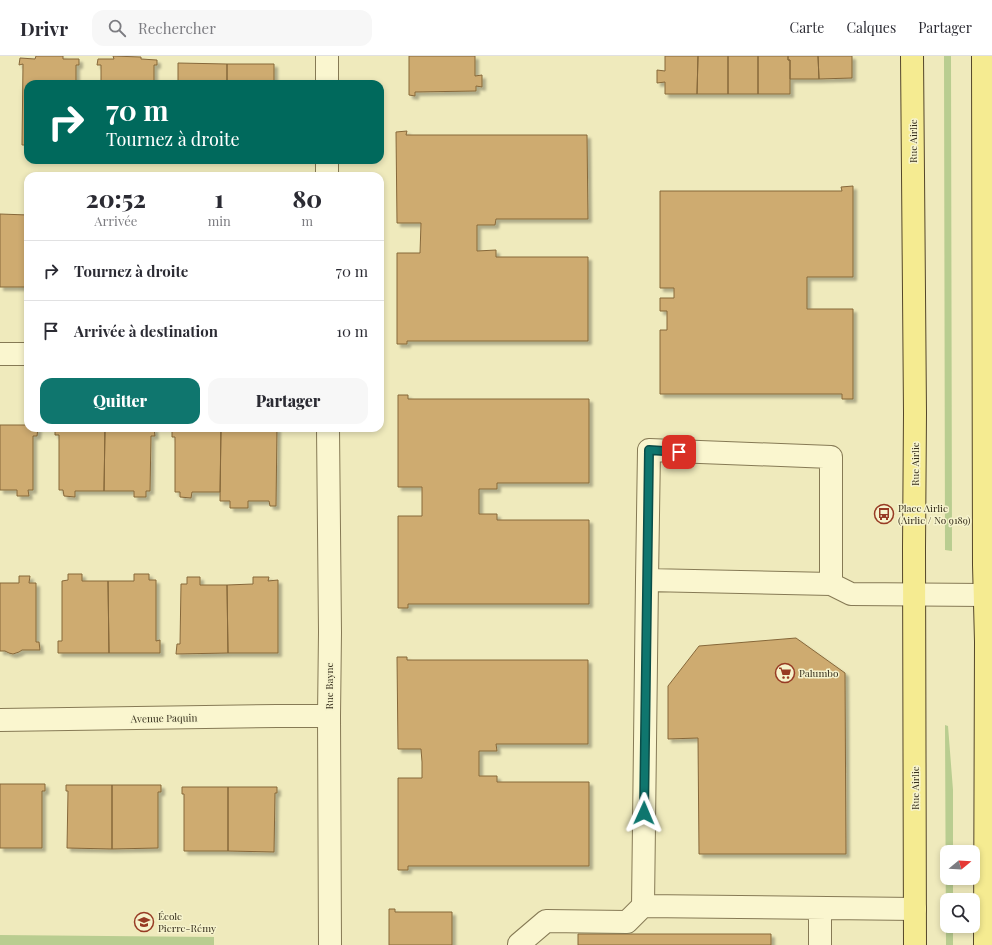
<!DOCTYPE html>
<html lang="fr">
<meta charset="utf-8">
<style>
:root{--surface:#fff;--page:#f7f7f7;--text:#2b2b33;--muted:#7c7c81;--line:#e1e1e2;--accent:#0f766e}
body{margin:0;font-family:"Playfair Display",serif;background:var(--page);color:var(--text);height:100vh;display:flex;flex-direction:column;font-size:15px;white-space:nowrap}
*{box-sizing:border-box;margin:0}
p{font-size:13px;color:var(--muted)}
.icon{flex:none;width:22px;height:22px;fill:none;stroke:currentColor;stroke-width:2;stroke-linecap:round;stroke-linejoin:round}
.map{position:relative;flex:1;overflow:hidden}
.side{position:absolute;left:24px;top:116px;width:360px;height:260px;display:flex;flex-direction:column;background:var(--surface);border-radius:12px;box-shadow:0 2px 6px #0003}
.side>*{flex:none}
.banner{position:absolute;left:24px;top:24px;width:360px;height:84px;border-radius:12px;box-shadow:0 2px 6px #0003;background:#00695c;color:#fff;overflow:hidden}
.needle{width:26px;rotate:72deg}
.buttons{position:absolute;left:940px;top:789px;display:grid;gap:8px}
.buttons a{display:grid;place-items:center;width:40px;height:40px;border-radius:8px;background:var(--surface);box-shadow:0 2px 6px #0003;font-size:20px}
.pin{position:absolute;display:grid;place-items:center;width:34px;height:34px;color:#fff;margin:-17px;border-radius:8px;box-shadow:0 2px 6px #0006}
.me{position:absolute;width:44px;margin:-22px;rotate:1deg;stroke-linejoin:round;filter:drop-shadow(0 0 3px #0008)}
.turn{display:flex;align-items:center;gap:14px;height:84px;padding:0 16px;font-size:18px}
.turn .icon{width:52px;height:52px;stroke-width:2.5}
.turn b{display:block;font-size:28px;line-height:34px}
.eta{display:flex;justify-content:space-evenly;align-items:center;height:68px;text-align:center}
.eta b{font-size:24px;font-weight:800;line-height:28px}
.primary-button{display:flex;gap:8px;margin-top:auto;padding:8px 16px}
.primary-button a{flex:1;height:46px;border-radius:12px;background:var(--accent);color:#fff;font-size:16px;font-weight:800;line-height:46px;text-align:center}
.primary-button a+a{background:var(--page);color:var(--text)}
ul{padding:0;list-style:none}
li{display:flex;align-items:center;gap:12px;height:60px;padding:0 16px;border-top:1px solid var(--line)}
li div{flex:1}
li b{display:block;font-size:15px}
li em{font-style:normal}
header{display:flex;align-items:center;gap:24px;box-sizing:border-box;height:56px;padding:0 20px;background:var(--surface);border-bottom:1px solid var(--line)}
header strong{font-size:19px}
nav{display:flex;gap:22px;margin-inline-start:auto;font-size:14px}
.search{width:280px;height:36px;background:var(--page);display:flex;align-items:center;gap:10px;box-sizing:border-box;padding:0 14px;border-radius:12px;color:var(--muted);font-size:15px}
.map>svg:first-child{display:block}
.green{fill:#b9cd90}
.building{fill:#ceab70;stroke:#86683a;filter:url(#shadow)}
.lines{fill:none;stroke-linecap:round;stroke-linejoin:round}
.minor-casing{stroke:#867a55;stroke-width:24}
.major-casing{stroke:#54462a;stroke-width:24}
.minor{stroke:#faf6cf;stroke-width:22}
.major{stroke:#f5eb91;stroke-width:22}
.route-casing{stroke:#0a4d48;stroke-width:10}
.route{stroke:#0f766e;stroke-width:7}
.labels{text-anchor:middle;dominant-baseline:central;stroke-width:3;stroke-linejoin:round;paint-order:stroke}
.street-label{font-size:10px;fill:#352d1b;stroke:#f6f3cc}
.poi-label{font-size:10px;fill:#352d1b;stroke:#f6f3cc;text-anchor:start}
</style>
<header>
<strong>Drivr</strong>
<div class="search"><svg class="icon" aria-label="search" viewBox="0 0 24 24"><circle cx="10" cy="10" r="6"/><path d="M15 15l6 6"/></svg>Rechercher</div>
<nav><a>Carte</a><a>Calques</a><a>Partager</a></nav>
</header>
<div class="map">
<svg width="992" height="889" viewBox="0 0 992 889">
<defs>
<filter id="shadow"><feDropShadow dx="3.5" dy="3.5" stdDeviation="1" flood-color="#0004"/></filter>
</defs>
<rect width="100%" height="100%" fill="#efeabc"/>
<path class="green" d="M944,0h7l1,495 -7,-1z
M945,669l3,1 5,64v62h-6v26h6v22h-6v26h6v19h-7z
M0,879l214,2v8h-214z"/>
<path class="building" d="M36,0h27v3h16v6h-3v19h-48v61h-6l1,-81 -4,1 1,-7 15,1z
M113,0l28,1v2l16,1v5h-3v19h-53v-19h-4l1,-6h16z
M409,0h66v20l7,-1v12l-6,-1v5l-61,1v4l-6,-1z
M665,0h33l-1,38h-32v-12l-8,1v-13l8,1z
M698,0h30v38h-31z
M728,0h30v38h-30z
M758,0h30v4h2v34h-32z
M788,0h30l1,23h-29v-19h-2z
M818,0h34v22l-33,1z
M178,7l49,1v20h-49z
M227,8h47v20h-47z
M407,75l-1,4h181l1,84h-92l-1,6h-18v26l19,-1v7h92v84h-181v3h-10v-91h23l1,-30h-24l-1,-91z
M853,130v91h-46v32h46v90h-11v-5h-182v-64h7v-19h-7v-13h14v-10h-14v-97h182l-1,-4z
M0,158l28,1v72h-28z
M398,339h10v4h181v84h-92v6h-18v25h18v6h92v84h-181v4h-10v-92h24v-29h-24z
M0,369h28v3h10l-1,8h-4v54h-5l1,6h-12v-6h-17z
M55,372h50l-1,63h-29v6l-11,-1 -1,-6h-4v-55h-4z
M105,372h49l1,8h-4l-1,55h-4v6h-12v-6h-30z
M172,372h49l-1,64h-28l-1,6 -11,-1v-5h-5v-55h-3z
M221,372h56l-1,78h-6l-1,-5h-21v7h-18v-7h-10z
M68,518h14v7h26l1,72h-51v-12h4v-60l6,-1z
M134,518h15v6h7v61l4,-1v13h-51l-1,-72h26z
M19,520h11l-1,7h7v59h3l1,8h-18l-3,2 -6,2 -4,-1 -4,-2h-5v-68h19z
M187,521h13v8h27l1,68 -52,1 1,-10h3l1,-60h6z
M253,521h16l-1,4 10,-1v73h-50l-1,-68 26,-1z
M796,582l49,35 1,181h-147l-1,-116 -30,1v-53l31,-40z
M397,601h10v3h181v84h-92l1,7h-18v25h18v6h92v84h-181v4h-10v-92h24v-16l-1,-13h-23z
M0,728h45v7h-3v57h-42z
M66,729h46v64l-45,-1 1,-57h-2z
M112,729h49v7h-3v56l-46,1z
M182,731h46v64h-44v-57h-2z
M228,731h49v6h-2l-1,59 -46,-1z
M389,853h6v3h57v33h-63z
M578,878h193v11h-193z"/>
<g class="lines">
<defs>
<path id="minor" d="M327,0v28
M327,120v-16
M0,298h28
M328,372l2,204 -1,84 1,229
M647,524l2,-130 182,7v127
M0,664l277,-4h52
M820,853v36
M915,853l-272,-3 4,-326 184,4 20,10 134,1
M519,889v-1l27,-23 81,1 16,-16"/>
<path id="major" d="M912,0l1,118 2,239 -1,136 1,396
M983,0l1,509 2,77 -1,303"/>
</defs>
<use href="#minor" class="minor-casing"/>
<use href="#major" class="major-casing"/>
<use href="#minor" class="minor"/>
<use href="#major" class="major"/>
</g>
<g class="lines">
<defs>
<path id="route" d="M644,757l5,-363 30,2"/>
</defs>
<use href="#route" class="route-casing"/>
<use href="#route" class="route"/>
</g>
<defs>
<symbol id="bus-ring" viewBox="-11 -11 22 22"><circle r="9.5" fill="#f6f3cc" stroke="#973b24" stroke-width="1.5"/><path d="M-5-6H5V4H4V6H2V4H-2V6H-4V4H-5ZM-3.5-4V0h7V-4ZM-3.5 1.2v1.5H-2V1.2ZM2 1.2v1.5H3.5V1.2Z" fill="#973b24"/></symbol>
<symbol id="supermarket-ring" viewBox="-11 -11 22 22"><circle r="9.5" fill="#f6f3cc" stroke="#973b24" stroke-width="1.5"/><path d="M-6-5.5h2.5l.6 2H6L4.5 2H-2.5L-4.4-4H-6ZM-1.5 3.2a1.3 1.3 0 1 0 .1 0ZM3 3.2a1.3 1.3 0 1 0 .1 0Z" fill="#973b24"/></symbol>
<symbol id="school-ring" viewBox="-11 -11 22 22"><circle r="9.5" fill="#f6f3cc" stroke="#973b24" stroke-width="1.5"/><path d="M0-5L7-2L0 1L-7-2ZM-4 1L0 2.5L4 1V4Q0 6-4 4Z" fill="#973b24"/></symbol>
</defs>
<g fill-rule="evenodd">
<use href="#bus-ring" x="873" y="447" width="22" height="22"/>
<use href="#supermarket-ring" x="774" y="606" width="22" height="22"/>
<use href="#school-ring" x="133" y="855" width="22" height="22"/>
</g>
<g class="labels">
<g class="street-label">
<text transform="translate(913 85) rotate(-90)">Rue Airlie</text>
<text transform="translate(915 408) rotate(-90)">Rue Airlie</text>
<text transform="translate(329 630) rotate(-90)">Rue Bayne</text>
<text transform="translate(164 662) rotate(-1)">Avenue Paquin</text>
<text transform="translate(915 732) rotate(-90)">Rue Airlie</text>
</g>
<g class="poi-label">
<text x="898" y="452">Place Airlie<tspan x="898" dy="12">(Airlie / No 9189)</tspan></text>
<text x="799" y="617">Palumbo</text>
<text x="158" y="860">École<tspan x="158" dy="12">Pierre-Rémy</tspan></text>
</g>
</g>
</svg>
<div class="buttons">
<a><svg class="needle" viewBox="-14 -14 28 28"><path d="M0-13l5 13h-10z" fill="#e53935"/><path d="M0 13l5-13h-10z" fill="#7c7c81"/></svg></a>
<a><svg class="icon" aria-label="search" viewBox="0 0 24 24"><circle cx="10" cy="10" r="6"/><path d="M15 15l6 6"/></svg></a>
</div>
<div class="pin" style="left:679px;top:396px;background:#d93025"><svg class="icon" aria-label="arrive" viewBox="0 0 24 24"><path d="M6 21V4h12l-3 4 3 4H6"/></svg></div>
<svg class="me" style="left:644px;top:757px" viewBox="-20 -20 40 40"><path d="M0-17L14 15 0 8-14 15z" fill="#0f766e" stroke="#fff" stroke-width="4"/></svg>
<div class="banner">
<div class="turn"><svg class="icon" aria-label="right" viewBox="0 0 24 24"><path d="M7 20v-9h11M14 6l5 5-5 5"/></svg><div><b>70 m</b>Tournez à droite</div></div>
</div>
<section class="side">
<div class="eta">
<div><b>20:52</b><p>Arrivée</p></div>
<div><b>1</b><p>min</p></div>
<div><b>80</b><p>m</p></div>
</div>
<ul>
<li><svg class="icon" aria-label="right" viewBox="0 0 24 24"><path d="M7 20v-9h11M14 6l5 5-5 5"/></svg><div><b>Tournez à droite</b></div><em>70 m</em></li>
<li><svg class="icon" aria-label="arrive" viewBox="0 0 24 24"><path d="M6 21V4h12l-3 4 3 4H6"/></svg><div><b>Arrivée à destination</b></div><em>10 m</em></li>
</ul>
<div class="primary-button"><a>Quitter</a><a>Partager</a></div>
</section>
</div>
